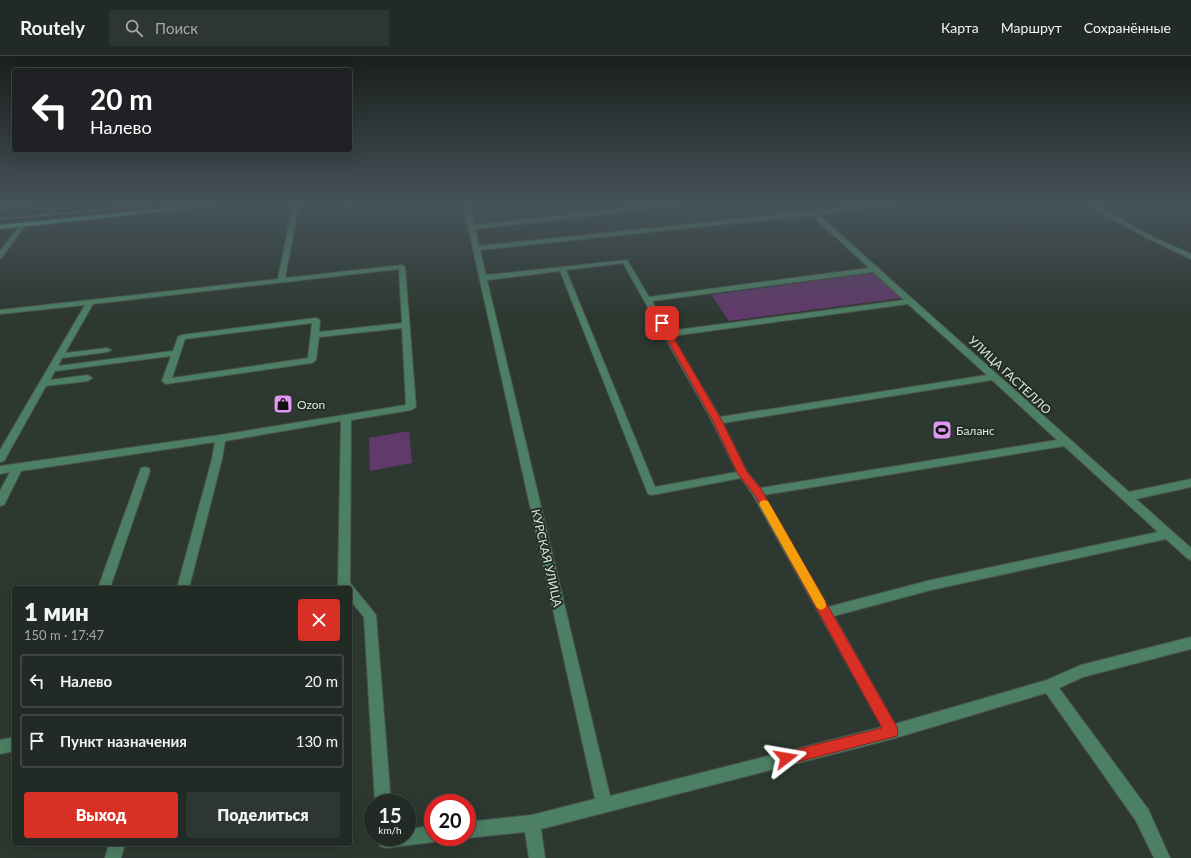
<!DOCTYPE html>
<html lang="ru">
<meta charset="utf-8">
<style>
:root{--surface:#222a25;--page:#2e3632;--text:#f1f3f6;--muted:#a2a7a7;--line:#3f4642;--accent:#d93025}
body{margin:0;font-family:Lato,sans-serif;background:var(--page);color:var(--text);height:100vh;display:flex;flex-direction:column;font-size:15px;white-space:nowrap}
*{box-sizing:border-box;margin:0}
p{font-size:13px;color:var(--muted)}
.icon{flex:none;width:22px;height:22px;fill:none;stroke:currentColor;stroke-width:2;stroke-linecap:round;stroke-linejoin:round}
.map{position:relative;flex:1;overflow:hidden}
.details{position:absolute;left:12px;top:530px;width:340px;height:260px;display:flex;flex-direction:column;background:var(--surface);border-radius:4px;box-shadow:0 4px 16px #0002,0 0 0 1px var(--line)}
.details>*{flex:none}
.banner{position:absolute;left:12px;top:12px;width:340px;height:84px;border-radius:4px;box-shadow:0 4px 16px #0002,0 0 0 1px var(--line);background:#202124;color:#fff;overflow:hidden}
.speed{position:absolute;left:364px;top:738px;display:flex;gap:8px;font-size:20px;font-weight:700;text-align:center}
.speed>*{display:grid;place-content:center;width:52px;height:52px;border-radius:50%;background:var(--surface);box-shadow:0 4px 16px #0002,0 0 0 1px var(--line);line-height:1}
.speed small{font-size:10px;font-weight:400}
.speed .limit{border:6px solid #d22;background:#fff;color:#111}
.pin{position:absolute;display:grid;place-items:center;width:34px;height:34px;color:#fff;margin:-17px;border-radius:8px;box-shadow:0 2px 6px #0006}
.me{position:absolute;width:44px;margin:-22px;rotate:76deg;stroke-linejoin:round;filter:drop-shadow(0 0 3px #0008)}
.turn{display:flex;align-items:center;gap:14px;height:84px;padding:0 12px;font-size:18px}
.turn .icon{width:52px;height:52px;stroke-width:2.5}
.turn b{display:block;font-size:28px;line-height:34px}
.round{display:grid;place-items:center;flex:none;width:42px;height:42px;border-radius:4px;background:var(--page)}
.headline{display:flex;align-items:center;justify-content:space-between;height:68px;padding:0 12px}
h1{font-size:24px;font-weight:800;line-height:30px}
.action{display:flex;gap:8px;margin-top:auto;padding:8px 12px}
.action a{flex:1;height:46px;border-radius:4px;background:var(--accent);color:#fff;font-size:16px;font-weight:800;line-height:46px;text-align:center}
.action a+a{background:var(--page);color:var(--text)}
ul{padding:0;list-style:none}
li{display:flex;align-items:center;gap:12px;height:54px;margin:0 8px 6px;padding:0 4px;border:2px solid var(--line);border-radius:4px}
li div{flex:1}
li b{display:block;font-size:15px}
li em{font-style:normal}
header{display:flex;align-items:center;gap:24px;box-sizing:border-box;height:56px;padding:0 20px;background:var(--surface);border-bottom:1px solid var(--line)}
header strong{font-size:19px}
nav{display:flex;gap:22px;margin-inline-start:auto;font-size:14px}
.search{width:280px;height:36px;background:var(--page);display:flex;align-items:center;gap:10px;box-sizing:border-box;padding:0 14px;border-radius:4px;color:var(--muted);font-size:15px}
.map>svg:first-child{display:block}
.green{fill:#603a6a}
.lines{fill:none;stroke-linecap:round;stroke-linejoin:round}
.minor-casing{stroke:#49544d;stroke-width:2}
.major-casing{stroke:#49544d;stroke-width:2}
.minor{fill:#4c7f63;fill-rule:evenodd}
.major{fill:#57c88e;fill-rule:evenodd}
.tram{stroke:#a0a8a3;stroke-width:1}
.route{fill:#d93025;stroke:#8d1f18}
.slow{fill:#f59e0b}
.labels{text-anchor:middle;dominant-baseline:central;stroke-width:4;stroke-linejoin:round;paint-order:stroke}
.street-label{font-size:12px;fill:#dfe6e2;stroke:#232e27}
.poi-label{font-size:12px;fill:#dfe6e2;stroke:#232e27;text-anchor:start}
</style>
<header>
<strong>Routely</strong>
<div class="search"><svg class="icon" aria-label="search" viewBox="0 0 24 24"><circle cx="10" cy="10" r="6"/><path d="M15 15l6 6"/></svg>Поиск</div>
<nav><a>Карта</a><a>Маршрут</a><a>Сохранённые</a></nav>
</header>
<div class="map">
<svg width="1191" height="802" viewBox="0 0 1191 802">
<rect width="100%" height="100%" fill="#2d3831"/>
<path class="green" d="M873,217l28,25 -172,23 -18,-26z
M409,375l3,32 -42,8 -1,-33z"/>
<g class="lines">
<defs>
<path id="minor" d="M293,148h6l-14,74 117,-13 3,2 11,140 -5,3 -60,10 -1,163 26,32 15,188h-16l-11,-186 -14,-17v-12h-11l-1,-3 3,-164 -116,20 -3,18 -33,129h-12l35,-129 3,-17 -194,29 -17,34 -4,1v-15l10,-19 -10,2v-8l220,-31 186,-30 -4,-77 -83,9 -3,23 -4,3 -146,21 -4,-3 9,-25 -116,15 -5,9 38,-5 4,3 -4,3 -42,5 -42,75 -4,1v-12l85,-145 -85,9v-4l278,-31zM399,213l3,54 -83,9 1,-12 -4,-2 -134,17 -4,2 -5,14 -115,15 4,-8 45,-6 4,-2 -4,-2 -42,5 28,-49zM312,267l-4,35 -136,20 13,-39z
M344,148h6l-2,5h-4z
M463,148h6l5,21 193,-21h24l-216,25 4,17 334,-35 74,-7h27l-96,10 59,53 2,1 1,2 249,222 62,-13v8l-55,12 55,49v12l-4,-2 -21,-19 -235,51 -97,26 61,108 152,-44 34,-15 110,-28v12l-108,28 -24,11 89,121 22,49h-16l-18,-37 -90,-128 -154,46 -351,90 4,29h-16l-4,-26 -58,6 -2,-1h2v-15l65,-7 63,-16zM812,159l57,53 -220,29 -22,-37 -141,15 -6,-25zM623,207l89,158 25,51 -82,15 -89,-217zM560,215l88,223 4,1 89,-17 12,17 129,232 -272,69 -123,-516zM873,216l31,28 -235,31 -17,-30zM908,248l79,71 -267,42 -48,-81zM992,324l65,60 -297,48 -13,-16 -24,-49zM1064,390l94,86 -227,48 -103,27 -64,-112z
M1085,148h8l60,33 38,17v5l-42,-20z
M21,168l5,1 -24,32 -2,1v-7z
M145,411l4,1 1,3 -40,117h-12l42,-117 1,-3z
M14,681v14l-14,3v-14z
M433,770v11h7l-1,3 -6,2 -47,6 -6,-2 -3,-9h30v-8z
M109,788h16l-4,14h-16z"/>
<path id="major" d="M19,148h25l-44,6v-4z
M206,148h25l-231,25v-4z"/>
</defs>
<use href="#minor" class="minor-casing"/>
<use href="#major" class="major-casing"/>
<use href="#minor" class="minor"/>
<use href="#major" class="major"/>
<path class="tram" d="M0,163l165,-15"/>
</g>
<linearGradient id="sky" x2="0" y2="1"><stop stop-color="#191f1b"/><stop offset="0.57" stop-color="#46535a"/><stop offset="1" stop-color="#46535a" stop-opacity="0"/></linearGradient>
<rect width="1191" height="261" fill="url(#sky)"/>
<path class="route" d="M662,264l3,3 57,98 25,51 14,17 136,238 1,5 -1,4 -111,29 -5,-2 -2,-5 2,-4 5,-2 96,-24 -128,-234 -16,-20 -25,-53 -55,-98z"/>
<path class="slow" d="M764,444l4,1 57,100 1,4 -1,3 -4,2 -4,-2 -58,-104 2,-3z"/>
<defs>
<symbol id="shop-square" viewBox="-11 -11 22 22"><rect x="-9" y="-9" width="18" height="18" rx="4" fill="#df98f1" stroke="#232e27"/><path d="M-5-2.5h2.3a2.7 3.5 0 0 1 5.4 0H5L5.5 6h-11ZM-1.5-2.5h3a1.5 2.3 0 0 0-3 0Z" fill="#111"/></symbol>
<symbol id="stadium-square" viewBox="-11 -11 22 22"><rect x="-9" y="-9" width="18" height="18" rx="4" fill="#df98f1" stroke="#232e27"/><path d="M0-5a6.5 5 0 1 0 0 10a6.5 5 0 1 0 0-10ZM-3.5-1.8h7v3.6h-7Z" fill="#111"/></symbol>
</defs>
<g fill-rule="evenodd">
<use href="#shop-square" x="272" y="337" width="22" height="22"/>
<use href="#stadium-square" x="931" y="363" width="22" height="22"/>
</g>
<g class="labels">
<g class="street-label">
<text transform="translate(1010 319) rotate(43)">УЛИЦА ГАСТЕЛЛО</text>
<text transform="translate(547 502) rotate(77)">КУРСКАЯ УЛИЦА</text>
</g>
<g class="poi-label">
<text x="297" y="348">Ozon</text>
<text x="956" y="374">Баланс</text>
</g>
</g>
</svg>
<div class="speed"><div>15<small>km/h</small></div><div class="limit">20</div></div>
<div class="pin" style="left:662px;top:267px;background:#d93025"><svg class="icon" aria-label="arrive" viewBox="0 0 24 24"><path d="M6 21V4h12l-3 4 3 4H6"/></svg></div>
<svg class="me" style="left:786px;top:702px" viewBox="-20 -20 40 40"><path d="M0-17L14 15 0 8-14 15z" fill="#d93025" stroke="#fff" stroke-width="4"/></svg>
<div class="banner">
<div class="turn"><svg class="icon" aria-label="left" viewBox="0 0 24 24"><path d="M17 20v-9H6M10 6l-5 5 5 5"/></svg><div><b>20 m</b>Налево</div></div>
</div>
<section class="details">
<div class="headline"><div><h1>1 мин</h1><p>150 m · 17:47</p></div><a class="round" style="background:#d93025;color:#fff"><svg class="icon" aria-label="close" viewBox="0 0 24 24"><path d="M6 6l12 12M18 6L6 18"/></svg></a></div>
<ul>
<li><svg class="icon" aria-label="left" viewBox="0 0 24 24"><path d="M17 20v-9H6M10 6l-5 5 5 5"/></svg><div><b>Налево</b></div><em>20 m</em></li>
<li><svg class="icon" aria-label="arrive" viewBox="0 0 24 24"><path d="M6 21V4h12l-3 4 3 4H6"/></svg><div><b>Пункт назначения</b></div><em>130 m</em></li>
</ul>
<div class="action"><a>Выход</a><a>Поделиться</a></div>
</section>
</div>
